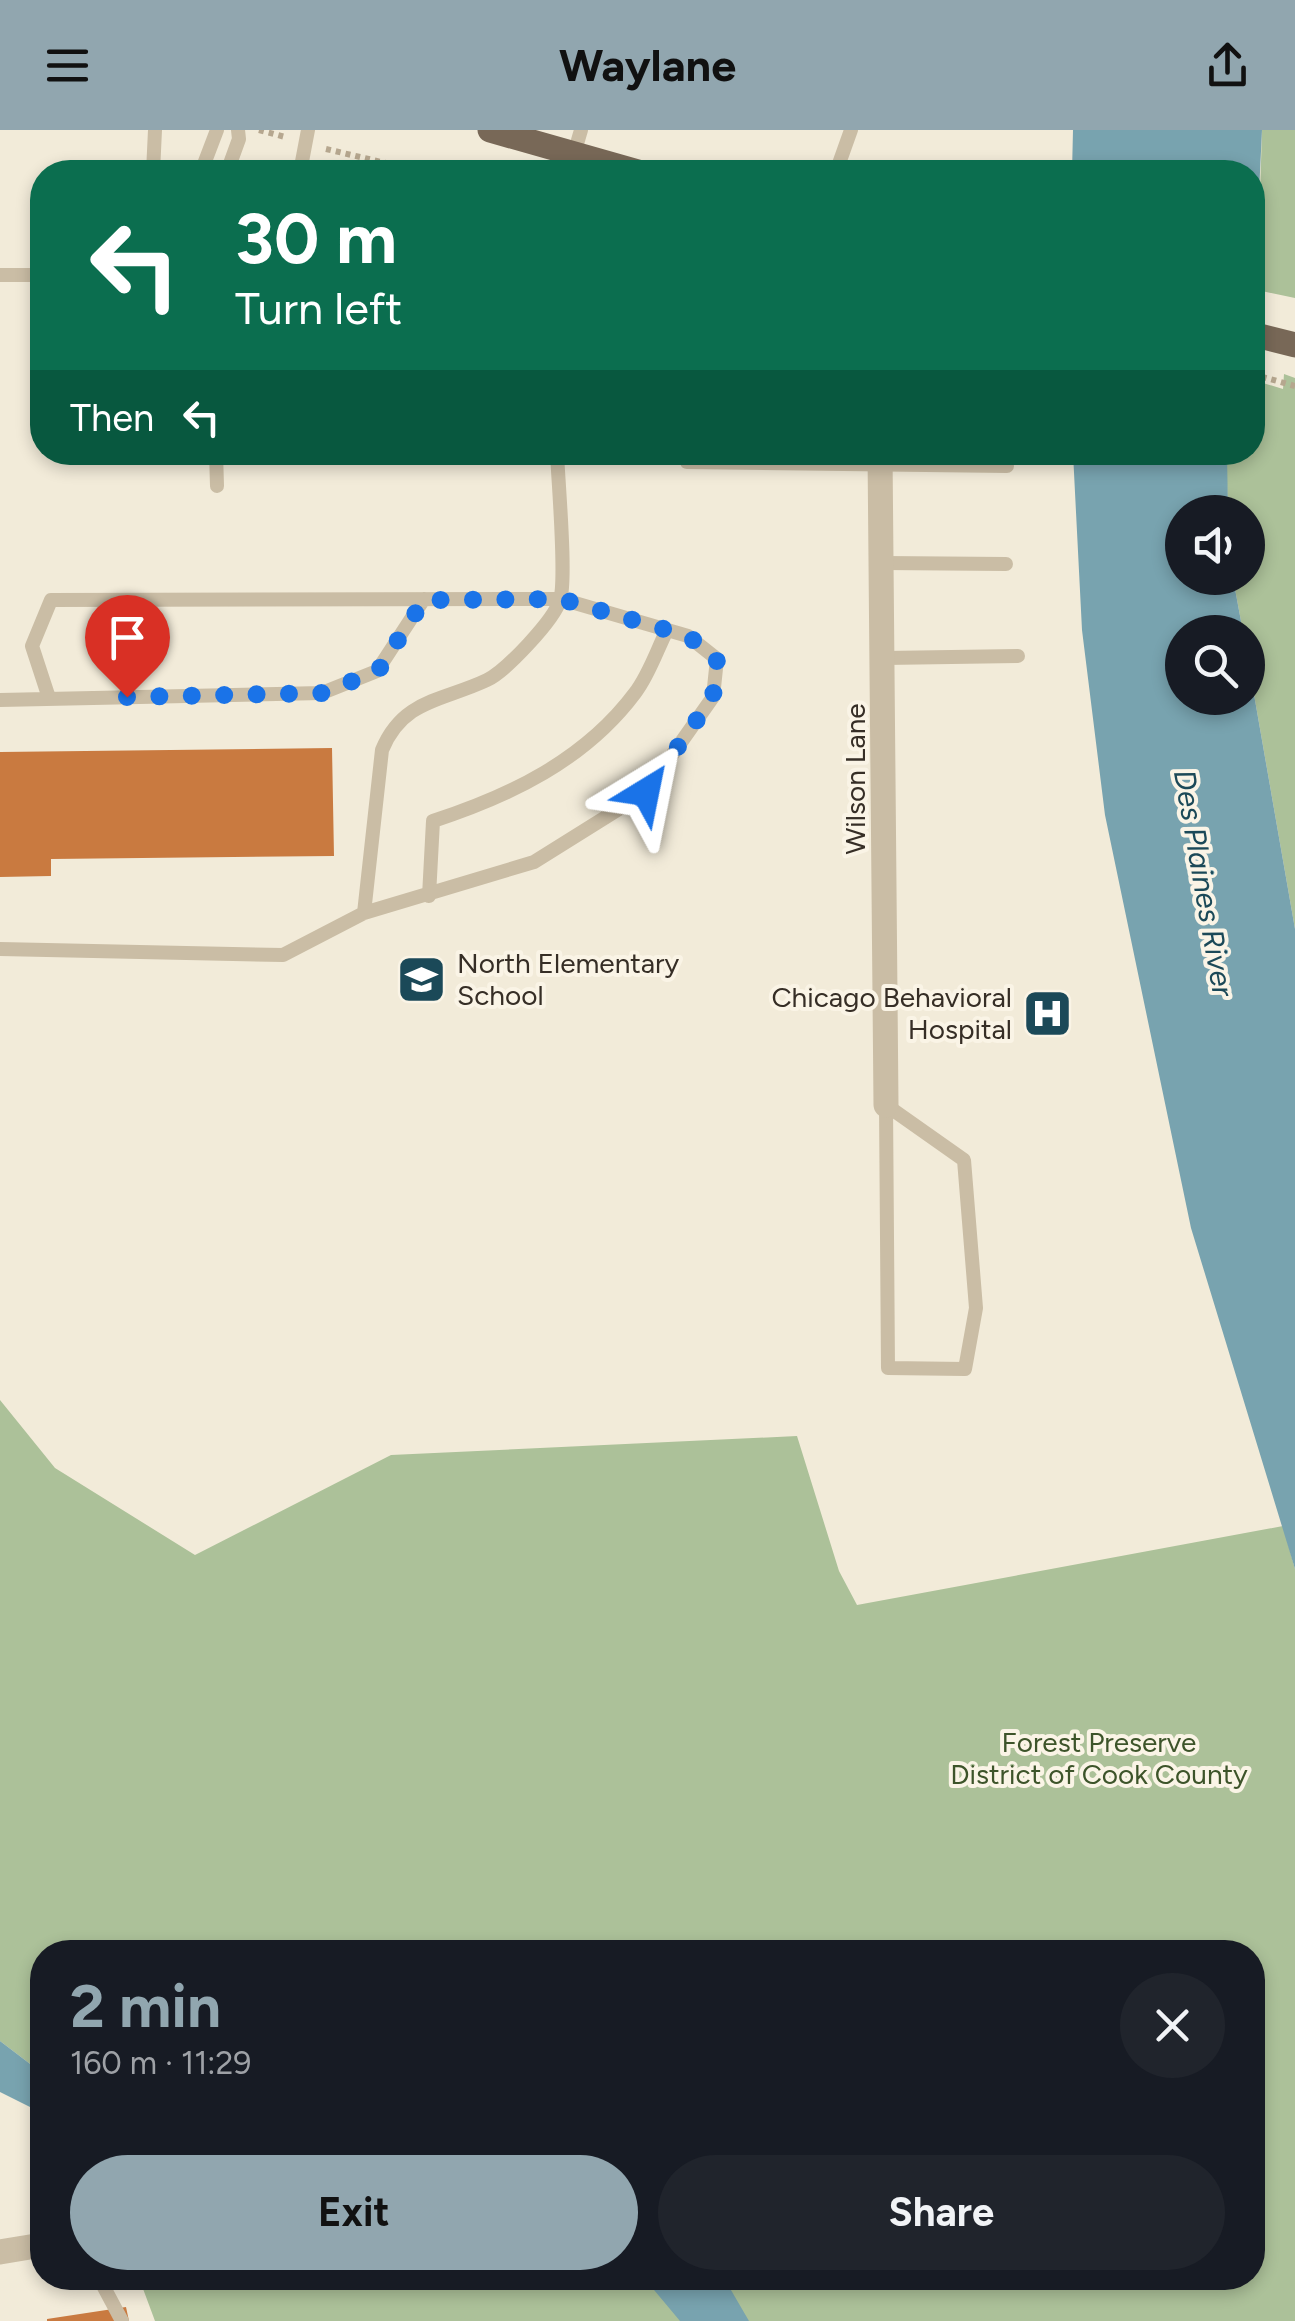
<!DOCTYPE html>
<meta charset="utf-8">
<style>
:root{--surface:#171b24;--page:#20242c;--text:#f1f3f6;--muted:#9ea1a6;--accent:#91a6af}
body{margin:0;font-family:Figtree,sans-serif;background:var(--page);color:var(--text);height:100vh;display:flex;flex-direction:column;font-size:38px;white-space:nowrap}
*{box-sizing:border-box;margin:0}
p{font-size:32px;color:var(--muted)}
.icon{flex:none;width:55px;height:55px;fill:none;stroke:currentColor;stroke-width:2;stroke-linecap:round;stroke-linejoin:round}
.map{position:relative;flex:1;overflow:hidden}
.details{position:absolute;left:30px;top:1810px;width:1235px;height:350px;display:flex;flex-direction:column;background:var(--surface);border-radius:40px;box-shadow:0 5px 15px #0003}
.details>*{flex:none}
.guide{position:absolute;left:30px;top:30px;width:1235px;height:305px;border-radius:40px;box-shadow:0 5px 15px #0003;background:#0b6e4f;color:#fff;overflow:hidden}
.fabs{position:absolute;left:1165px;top:365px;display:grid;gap:20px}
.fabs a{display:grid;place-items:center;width:100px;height:100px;border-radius:50%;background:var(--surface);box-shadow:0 5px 15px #0003;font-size:50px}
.pin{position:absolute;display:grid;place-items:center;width:85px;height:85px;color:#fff;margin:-102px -42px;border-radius:50% 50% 50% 0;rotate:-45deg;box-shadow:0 0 10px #0007}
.pin .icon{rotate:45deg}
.me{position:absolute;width:110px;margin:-55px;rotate:35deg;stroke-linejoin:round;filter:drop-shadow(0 0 8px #0008)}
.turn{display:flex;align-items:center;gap:35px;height:210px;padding:0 40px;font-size:45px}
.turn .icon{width:130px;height:130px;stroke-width:2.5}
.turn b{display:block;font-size:70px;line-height:85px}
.then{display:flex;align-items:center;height:95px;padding:0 40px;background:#0003;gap:20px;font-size:38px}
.round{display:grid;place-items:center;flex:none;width:105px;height:105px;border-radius:52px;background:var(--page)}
.head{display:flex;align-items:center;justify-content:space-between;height:170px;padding:0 40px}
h1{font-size:60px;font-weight:700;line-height:75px;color:var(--accent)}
.primary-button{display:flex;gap:20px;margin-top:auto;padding:20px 40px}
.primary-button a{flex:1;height:115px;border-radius:60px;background:var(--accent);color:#111;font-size:40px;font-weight:700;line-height:115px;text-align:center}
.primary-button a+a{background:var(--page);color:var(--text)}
header{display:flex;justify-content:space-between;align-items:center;height:130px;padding:0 40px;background:var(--accent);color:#111;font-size:45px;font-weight:700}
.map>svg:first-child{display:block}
.green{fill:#acc199}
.water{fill:#78a3af}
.building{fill:#c97a40}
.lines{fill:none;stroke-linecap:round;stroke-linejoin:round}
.path{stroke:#b6a78f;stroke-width:6;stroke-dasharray:5 5;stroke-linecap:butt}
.lane{stroke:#cabda5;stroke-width:14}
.street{stroke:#cabda5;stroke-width:25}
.primary{stroke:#786857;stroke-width:25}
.route{stroke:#1a73e8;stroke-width:18;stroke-dasharray:0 32.4}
.labels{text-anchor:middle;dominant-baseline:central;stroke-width:8;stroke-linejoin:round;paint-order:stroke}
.street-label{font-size:28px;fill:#362e26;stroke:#faf4e6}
.poi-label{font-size:28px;fill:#362e26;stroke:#faf4e6;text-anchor:start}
.park-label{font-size:28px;fill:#3d542a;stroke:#faf4e6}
.water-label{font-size:30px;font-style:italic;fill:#1b4958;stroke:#faf4e6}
</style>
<header><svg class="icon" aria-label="menu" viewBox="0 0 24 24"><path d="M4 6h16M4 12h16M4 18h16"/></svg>Waylane<svg class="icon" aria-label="share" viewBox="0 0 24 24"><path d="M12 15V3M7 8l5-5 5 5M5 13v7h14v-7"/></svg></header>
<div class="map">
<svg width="1295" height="2191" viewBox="0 0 1295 2191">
<rect width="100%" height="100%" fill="#f2ebd9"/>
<path class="green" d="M1262,0h33v168l-38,-8z
M1284,244l11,4v551l-47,-269v-28h-5l-10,-54h15v-66h-20l-2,-55 1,-4 25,-1 1,-72 30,9z
M0,1270l55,68 140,87 196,-100 406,-19 42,135 18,34 426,-79 12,43v752h-1140l-16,-43h1113v-326h-1210v121l-42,-32z"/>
<path class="water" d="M1073,0h189l-9,189 -1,-147h-180z
M1073,323h154l1,59h-46v66h51l10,54h-61v66h66v-38l47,269v640l-104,-341 -86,-413 -23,-185z
M0,1911l42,32v40l-42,-21z
M644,2148h80l25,43h-69z"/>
<path class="building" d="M332,618l2,108 -283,3v17l-51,1v-125z
M126,2177l3,14h-82v-2z"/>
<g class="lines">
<path class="path" d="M259,0l26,7
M326,19l98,23
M1252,244l43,12"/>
<path class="lane" d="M574,24l7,-24
M153,42l2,-42
M201,42l16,-42
M227,42l12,-33 -1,-9
M300,42l8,-42
M564,42l2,-20
M836,42l15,-42
M0,145h42
M216,322l1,34
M685,322l2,10 320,4
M883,433l123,1
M885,528l133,-2
M0,570l322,-7 55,-22 47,-72
M429,766l4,-75c77,-25 152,-61 202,-128 14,-18 22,-43 32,-63
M364,783l18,-163c21,-51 61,-49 105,-70 19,-9 67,-60 73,-80 7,-21 -2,-119 -3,-148
M0,819l283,6 81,-42 170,-51 112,-70 67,-95 4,-38 -29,-23 -127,-37 -510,1 -19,46 17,52
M886,975l78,55 12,148 -11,61 -77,-1z
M99,2148l23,43"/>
<path class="street" d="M880,322l6,653
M0,2122l42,-7"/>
<path class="primary" d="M490,0l148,42
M1252,204l43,11"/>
</g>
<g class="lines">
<path class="route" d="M127,567l195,-4 56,-22 46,-71 137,-1 127,37 29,23 -4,38 -67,95"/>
</g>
<defs>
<symbol id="school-square" viewBox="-11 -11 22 22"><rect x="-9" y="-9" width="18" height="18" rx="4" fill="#1b4958" stroke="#faf4e6"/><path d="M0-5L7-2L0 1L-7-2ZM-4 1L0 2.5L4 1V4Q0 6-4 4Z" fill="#fff"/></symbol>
<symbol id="hospital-square" viewBox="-11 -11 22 22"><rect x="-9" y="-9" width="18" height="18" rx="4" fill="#1b4958" stroke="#faf4e6"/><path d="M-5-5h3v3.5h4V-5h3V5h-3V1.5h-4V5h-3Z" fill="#fff"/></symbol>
</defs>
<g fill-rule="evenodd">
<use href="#school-square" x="394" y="822" width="55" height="55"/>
<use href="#hospital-square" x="1020" y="856" width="55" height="55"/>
</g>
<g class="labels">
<g class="street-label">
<text transform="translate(855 649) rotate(-90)">Wilson Lane</text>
</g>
<g class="poi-label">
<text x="457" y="833">North Elementary<tspan x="457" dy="32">School</tspan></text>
<text x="1012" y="867" text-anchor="end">Chicago Behavioral<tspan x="1012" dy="32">Hospital</tspan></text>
</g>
<g class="park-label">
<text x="1099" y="1612">Forest Preserve<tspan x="1099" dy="32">District of Cook County</tspan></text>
</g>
<g class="water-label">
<text transform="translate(1204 753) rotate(80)">Des Plaines River</text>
</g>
</g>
</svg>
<div class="fabs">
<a><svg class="icon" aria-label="sound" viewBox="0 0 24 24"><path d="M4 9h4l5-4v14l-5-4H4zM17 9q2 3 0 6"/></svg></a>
<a><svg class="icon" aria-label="search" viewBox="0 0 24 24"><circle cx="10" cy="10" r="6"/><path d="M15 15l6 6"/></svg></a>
</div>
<div class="pin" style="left:127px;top:567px;background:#d93025"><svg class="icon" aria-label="arrive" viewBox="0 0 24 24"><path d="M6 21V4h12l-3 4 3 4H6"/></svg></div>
<svg class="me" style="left:646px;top:662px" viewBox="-20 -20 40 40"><path d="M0-17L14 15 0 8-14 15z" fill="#1a73e8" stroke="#fff" stroke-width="4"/></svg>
<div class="guide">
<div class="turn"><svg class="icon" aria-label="left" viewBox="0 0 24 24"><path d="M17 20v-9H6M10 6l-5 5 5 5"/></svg><div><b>30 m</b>Turn left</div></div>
<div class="then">Then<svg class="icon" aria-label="left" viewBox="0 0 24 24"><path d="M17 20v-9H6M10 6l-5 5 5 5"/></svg></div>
</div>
<section class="details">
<div class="head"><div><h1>2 min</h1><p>160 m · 11:29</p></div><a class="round"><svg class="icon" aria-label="close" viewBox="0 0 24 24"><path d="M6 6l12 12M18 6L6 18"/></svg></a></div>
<div class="primary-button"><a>Exit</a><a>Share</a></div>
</section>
</div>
